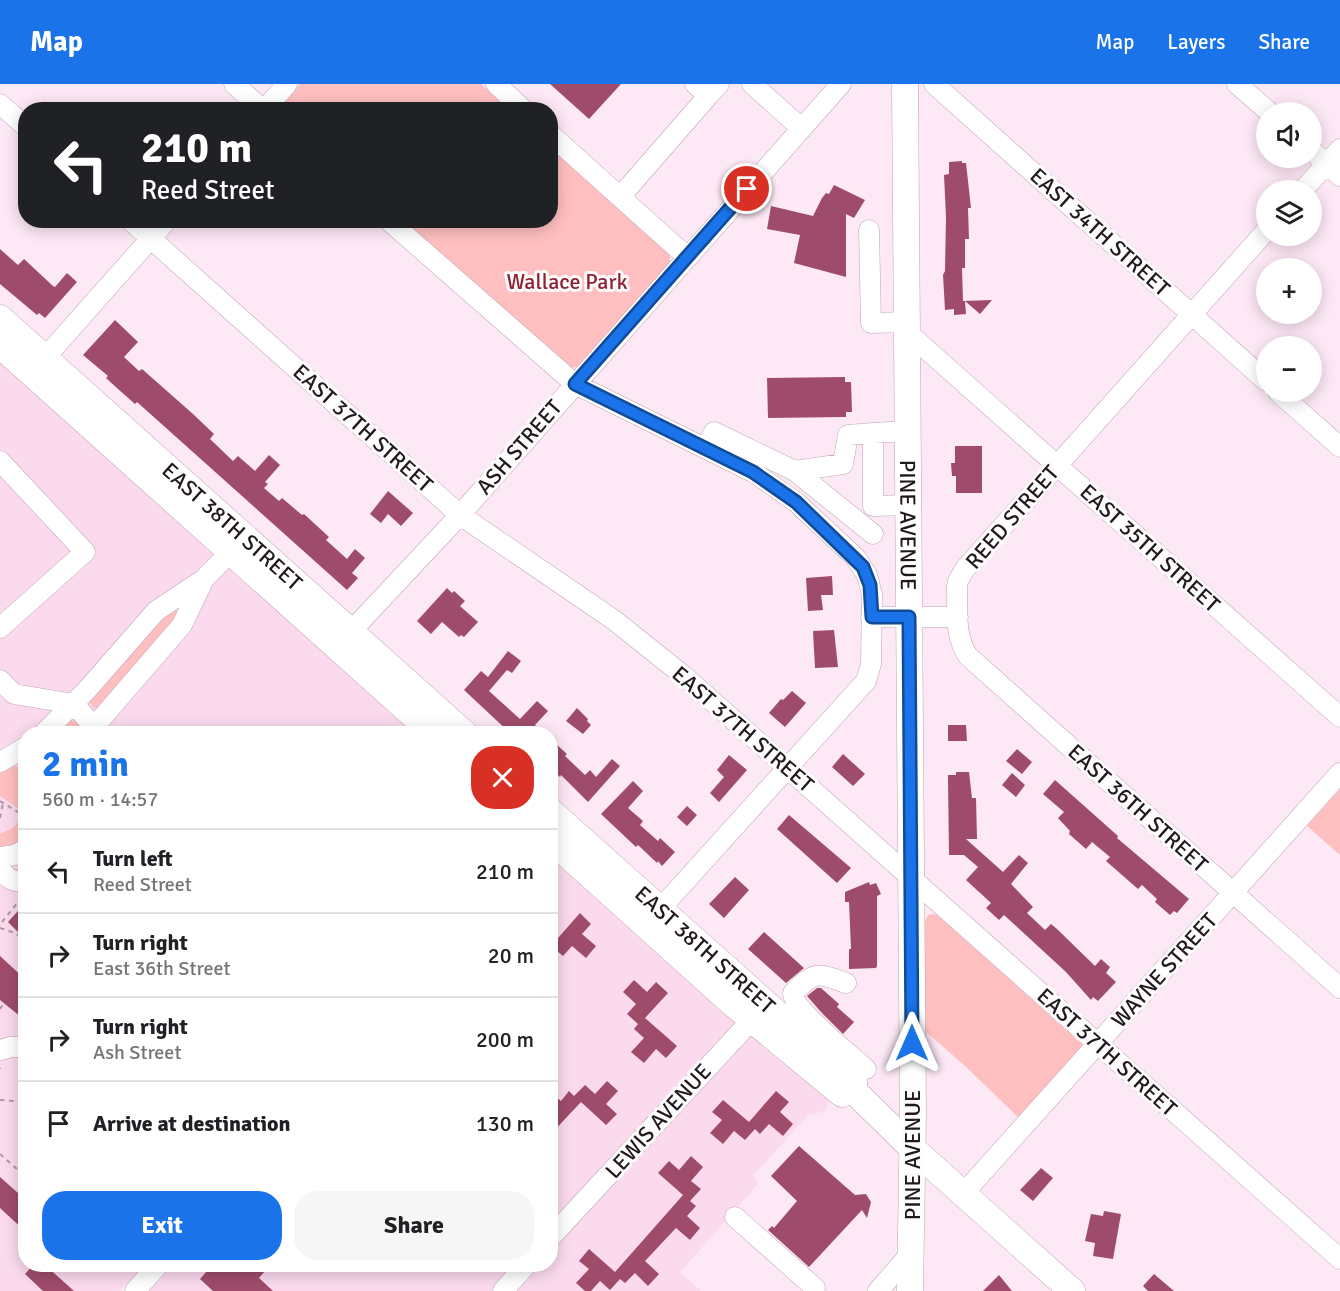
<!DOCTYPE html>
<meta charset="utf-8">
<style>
:root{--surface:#fff;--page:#f6f6f6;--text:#202124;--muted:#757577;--line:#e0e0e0;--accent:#1a73e8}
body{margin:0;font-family:Signika,sans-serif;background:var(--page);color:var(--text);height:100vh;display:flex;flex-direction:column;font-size:22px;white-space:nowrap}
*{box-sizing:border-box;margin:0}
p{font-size:20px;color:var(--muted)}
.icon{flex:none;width:33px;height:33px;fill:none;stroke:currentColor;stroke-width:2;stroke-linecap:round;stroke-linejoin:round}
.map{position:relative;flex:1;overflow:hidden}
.panel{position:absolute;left:18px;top:642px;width:540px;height:546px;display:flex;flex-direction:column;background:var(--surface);border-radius:24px;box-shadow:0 3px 15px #0003}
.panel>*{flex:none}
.top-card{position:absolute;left:18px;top:18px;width:540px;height:126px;border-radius:24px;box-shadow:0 3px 15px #0003;background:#202124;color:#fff;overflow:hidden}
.buttons{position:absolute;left:1256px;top:18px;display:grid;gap:12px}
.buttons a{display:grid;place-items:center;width:66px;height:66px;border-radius:50%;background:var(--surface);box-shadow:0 3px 15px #0003;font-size:30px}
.pin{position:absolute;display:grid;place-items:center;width:51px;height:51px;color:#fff;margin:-26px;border:3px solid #fff;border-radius:50%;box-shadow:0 2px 6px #0007}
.me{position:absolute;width:66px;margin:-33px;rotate:0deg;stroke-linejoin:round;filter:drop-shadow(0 0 4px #0008)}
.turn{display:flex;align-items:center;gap:21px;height:126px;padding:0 24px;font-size:27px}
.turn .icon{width:78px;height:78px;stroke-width:2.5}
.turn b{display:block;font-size:42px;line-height:51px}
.round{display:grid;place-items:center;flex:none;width:63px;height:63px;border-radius:24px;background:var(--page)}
.overview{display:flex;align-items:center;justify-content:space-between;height:102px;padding:0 24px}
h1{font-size:36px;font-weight:800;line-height:45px;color:var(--accent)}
.primary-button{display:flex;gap:12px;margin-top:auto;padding:12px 24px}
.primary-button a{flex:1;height:69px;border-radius:24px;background:var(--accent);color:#fff;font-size:24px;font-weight:800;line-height:69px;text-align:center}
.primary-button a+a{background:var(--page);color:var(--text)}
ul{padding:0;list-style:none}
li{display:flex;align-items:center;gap:18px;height:84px;padding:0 24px;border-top:2px solid var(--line)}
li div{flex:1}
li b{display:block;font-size:22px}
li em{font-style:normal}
header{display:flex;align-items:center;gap:36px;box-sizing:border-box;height:84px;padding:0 30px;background:var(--accent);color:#fff}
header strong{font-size:28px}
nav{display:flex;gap:33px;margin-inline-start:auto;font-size:21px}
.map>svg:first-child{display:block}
.built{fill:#fbdaee}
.green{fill:#ffbfc0}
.building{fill:#9f4c6a}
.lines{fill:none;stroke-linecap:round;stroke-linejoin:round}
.minor-casing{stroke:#bda5b4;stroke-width:21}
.major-casing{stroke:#bda5b4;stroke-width:27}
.path{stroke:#ab9aa4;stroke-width:2;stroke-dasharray:4.5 4.5;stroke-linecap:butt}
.minor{stroke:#fff;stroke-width:20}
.major{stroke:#fff;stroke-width:26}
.route-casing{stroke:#114b97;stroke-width:15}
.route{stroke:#1a73e8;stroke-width:10}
.labels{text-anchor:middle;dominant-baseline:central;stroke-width:6;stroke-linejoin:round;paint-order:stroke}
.street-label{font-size:22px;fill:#21181d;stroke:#fcfcfc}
.park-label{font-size:22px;fill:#8e2031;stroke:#fcfcfc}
</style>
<header>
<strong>Map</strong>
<nav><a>Map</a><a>Layers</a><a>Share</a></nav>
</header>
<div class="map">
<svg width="1340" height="1207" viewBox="0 0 1340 1207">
<rect width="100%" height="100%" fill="#fde8f5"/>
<path class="built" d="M0,272l424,377 -398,1v530h524l1,-414 277,249 -1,9 -5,4 -14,3 -55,61 5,8 -78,88 21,19h-566l-9,-7 -7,7h-119z"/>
<path class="green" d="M300,0h181l28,25 -227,1 1,-7z
M551,63l119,106v11l-93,103 -7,1 -168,-147 148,-1z
M169,524l6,2 4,6 -80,93 -5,-1 -6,-7z
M67,636c9,-1 14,5 13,13l-29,1z
M3,681l22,3v45l-25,-17v-29z
M1340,705v66l-33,-29z
M21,734l4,3v14l-1,4 -24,12v-17l13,-6z
M933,830l4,1 145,129v3l-62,72 -56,-54 -39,-34v-110l3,-6z"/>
<path class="building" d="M550,0h71l-32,35z
M962,77v2h4l5,45h-3l1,31h-4v29h-3l1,33 29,-1 -12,14 -15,-13 1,13 -12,1v-6l-9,1 -2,-35 2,-4 1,-54 -2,-42 5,-1v-12z
M834,101l31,15 -11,18 -8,-4v63l-52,-14 6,-28 -33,-6 4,-23 42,10 9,-18 4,-5 3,1z
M0,165l18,16 6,-6 29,27 2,1 12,-14 10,9 -32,36 -6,-5 -2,2 -37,-31z
M115,236l23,22 -14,15 15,14 3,-2 51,45 21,20 -4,5 23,22 5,-5 17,15 14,-16 11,10 -15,17 3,2 -4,4 15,13 3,-3 20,17 2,-1 25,23 -3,3 21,19 8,-10 10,9 -13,15 6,5 -11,12 -210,-188 -2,2 -17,-15 -12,-11 2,-2 -25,-21z
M845,293v5h6l1,30h-6v5l-78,1 -1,-40z
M955,362h27v47h-26v-17h-4l-1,-13h4z
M388,407l25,22 -12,13 -13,-12 -7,9 -11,-9z
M832,492l1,19h-12l2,15 -15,1 -2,-33z
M447,504l5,5 2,-2 11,10 -5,5 18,16 -14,15 -3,-2 -2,2 -17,-15 -11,12 -14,-13z
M834,546l4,37 -23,1 -2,-37z
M508,567l13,10 -9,12 -5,-3 -18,21 31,28 17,-18 11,10 -13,14 9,9h-33l-47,-44 17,-19 7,6z
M792,607l14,12 -21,24 -16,-14 12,-14 2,1z
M577,624l11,11 -1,2 4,4 -8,9 -17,-13z
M948,641h18l1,16h-19z
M556,660l11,10 -2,2 20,19 5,-5 6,7 16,-18 8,7 -32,36 -27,-27 -1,2 -3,-3 -7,7v-31z
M1017,665l15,13 -10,12 -16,-13z
M843,670l22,20 -12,12 -21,-19z
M729,671l18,15 -28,32 -9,-9 14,-16 -7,-7z
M956,688h13l3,26h4l1,41h-11l37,33 16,-17 9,8 -17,21 22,23 -6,6 18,17 6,-6 6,5 38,37 6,-7 9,8 -4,6 10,9 -18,19 -5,-4 -2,3 -25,-28 -62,-57 -5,5 -13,-12 5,-5 -25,-23 12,-13 -14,-12h-15l-1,-76v-4h8z
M1012,689l13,12 -9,12 -14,-12z
M1055,696l63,56 -1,2 72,61 -12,14 -3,-2 -4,4 -15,-13 2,-3 -15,-14 -4,4 -32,-28 4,-4 -18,-15 -6,7 -17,-15 1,-3 -12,-13 6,-6 -21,-18z
M633,697l10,10 -15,17 15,13 -3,4 18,16 2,-3 15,14 -13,14 -4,-5 -1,2 -19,-18 -2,2 -35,-33z
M687,722l10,9 -10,11 -10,-9z
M789,731l62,53 -14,15 -60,-54z
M735,793l14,13 -25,28 -15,-14z
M869,798l1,3 6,-2 5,11 -4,2v70l-1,2 -27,1v-20h2l-2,-47h-4v-10z
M26,818v38l-18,-18z
M580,829l11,11 -9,10 14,12 -10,12 -14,-12 -9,10 -12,-10z
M764,848l40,36 -18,15 -38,-34z
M0,872l26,24v41l-26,-21z
M634,896l13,12 9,-10 12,11 -23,25 32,28 -11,12 -10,-9 -12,14 -13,-11 13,-14 -10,-9 4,-5 -11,-10 9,-10 -13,-12z
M817,904h4l18,16 -2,3 17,15 -11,12 -22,-22 -14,-16z
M607,997l11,10 -12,13 11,10 -11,11 -25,-23 -31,33v-43l11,9 8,-10 5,5 11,-11 10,9z
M776,1007l13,11 -9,10 13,12 -10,12 -14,-12 -9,10 -5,-5 -10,11 -11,-9 -11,13 -13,-11 12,-13 -10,-8 11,-12 26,22z
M799,1062l56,49 11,-1 5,8 -4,16 -5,-8 -53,57 -41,-37 4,-4 2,2 23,-27 -26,-25z
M691,1072l12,11 -12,14 10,8 -11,12 6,5 -9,10 13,12 -10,12 -14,-12 -31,33 14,13 -11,12 -13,-13 -10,10 -5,-4 -10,11 -10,-9 -9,10h-6l-9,-8 13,-14 -10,-8 10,-12 26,23 68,-77 -25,-22 11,-12 10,9z
M1041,1084l12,10 -20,23 -13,-11z
M0,1093l18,16 8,-9v48l-26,-24z
M1104,1127l17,3 -8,45 -20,-3 2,-13 -10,-2 6,-27 12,2z
M34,1180h10l30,27h-31l-18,-17z
M213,1180h58l-12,14 14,13h-60l-13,-12z
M1154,1190l20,17h-26l-5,-5z
M999,1191l13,16h-29z"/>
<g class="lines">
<defs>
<path id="minor" d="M234,0l29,26
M496,0l28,26
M695,0l13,12 11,-12
M752,0l49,44
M934,0l332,297
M1237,0l32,28
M0,20l26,23
M264,26l23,-26
M550,50l137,123
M1311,66l29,26
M1303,106l37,-41
M620,113l88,-101
M130,136l330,295 154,105 70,56 656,583
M388,136l187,164 178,88 43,30 60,56 11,17 5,20 -1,69 -5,17 -214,237
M869,146l2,93 36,-1
M1266,147l-301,338 -7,12 -1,6c1,24 -3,48 11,69l372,332
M907,248l433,385
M35,285l132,-149
M1278,308l62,55
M908,347l-35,2v73l36,-1
M706,364l8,-16 81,39 78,63
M0,377l85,91 -85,76
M795,387l48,-7 5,-29 25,-2
M871,533h87
M342,557l118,-126 381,-431
M0,596l14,14 60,10 26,30
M43,650l43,-43 70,-80 48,-32 35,-36
M88,650l94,-109 22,-46
M0,678l26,-15
M0,773l15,-2 11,-6
M0,785c6,7 12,15 23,11l3,-4
M846,899c-29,-10 -30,-13 -53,10 0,17 58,62 73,76
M0,966l11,-3h15
M963,1110l377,-421
M735,1133l80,71
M550,1154l210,-227
M135,1207l24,-27
M503,1207l24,-27
M878,1207l33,-38"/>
<g id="major">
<path id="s1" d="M905,0l8,1030 -3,177"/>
<path id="s2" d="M0,234l465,416"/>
<path d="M0,261l434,389"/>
<path id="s3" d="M550,727l304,271v9l59,58 159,142"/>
<path d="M550,755l182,164 110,91"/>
</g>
</defs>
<use href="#minor" class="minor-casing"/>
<use href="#major" class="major-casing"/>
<path class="path" d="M0,717l26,16
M0,734l3,-15
M2,838l21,-26
M0,844l15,5 11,8
M0,925l4,-6
M0,984v1
M0,1016l26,2
M0,1070l26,23"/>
<use href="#minor" class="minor"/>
<use href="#major" class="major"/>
</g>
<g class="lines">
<defs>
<path id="route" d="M747,105l-172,195 178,88 43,30 67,65 7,18 2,32h37l3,426"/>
</defs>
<use href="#route" class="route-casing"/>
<use href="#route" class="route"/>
</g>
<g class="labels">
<g class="street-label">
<text transform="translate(1100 148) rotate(42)">EAST 34TH STREET</text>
<text transform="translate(363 344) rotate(42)">EAST 37TH STREET</text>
<text transform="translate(519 363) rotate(-49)">ASH STREET</text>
<text transform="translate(1012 433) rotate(-49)">REED STREET</text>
<text stroke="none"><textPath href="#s2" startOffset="312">EAST 38TH STREET</textPath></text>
<text stroke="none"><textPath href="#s1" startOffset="441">PINE AVENUE</textPath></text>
<text transform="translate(1150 464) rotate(42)">EAST 35TH STREET</text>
<text transform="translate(743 645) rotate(41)">EAST 37TH STREET</text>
<text transform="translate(1138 724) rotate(42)">EAST 36TH STREET</text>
<text stroke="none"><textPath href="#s3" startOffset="208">EAST 38TH STREET</textPath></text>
<text transform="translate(1164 886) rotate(-48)">WAYNE STREET</text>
<text transform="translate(1107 968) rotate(42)">EAST 37TH STREET</text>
<text transform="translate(658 1037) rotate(-48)">LEWIS AVENUE</text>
<text transform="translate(912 1071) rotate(-90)">PINE AVENUE</text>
</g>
<g class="park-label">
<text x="567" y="197">Wallace Park</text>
</g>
</g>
</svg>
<div class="buttons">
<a><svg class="icon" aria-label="sound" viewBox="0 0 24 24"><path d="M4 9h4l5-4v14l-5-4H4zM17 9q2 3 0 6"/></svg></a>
<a><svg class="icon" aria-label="layers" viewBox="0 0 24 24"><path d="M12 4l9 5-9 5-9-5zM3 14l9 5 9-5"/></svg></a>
<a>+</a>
<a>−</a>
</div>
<div class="pin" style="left:747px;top:105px;background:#d93025"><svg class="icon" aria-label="arrive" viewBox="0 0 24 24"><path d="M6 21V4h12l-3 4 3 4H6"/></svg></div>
<svg class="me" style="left:912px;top:959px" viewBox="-20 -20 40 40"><path d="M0-17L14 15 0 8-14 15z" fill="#1a73e8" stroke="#fff" stroke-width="4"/></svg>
<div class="top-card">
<div class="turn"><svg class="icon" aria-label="left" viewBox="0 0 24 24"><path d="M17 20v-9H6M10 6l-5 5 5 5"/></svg><div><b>210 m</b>Reed Street</div></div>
</div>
<section class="panel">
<div class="overview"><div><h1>2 min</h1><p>560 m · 14:57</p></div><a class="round" style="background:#d93025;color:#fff"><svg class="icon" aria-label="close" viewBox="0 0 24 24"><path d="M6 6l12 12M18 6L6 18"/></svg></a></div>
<ul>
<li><svg class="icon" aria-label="left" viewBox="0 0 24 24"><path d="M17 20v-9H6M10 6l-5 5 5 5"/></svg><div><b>Turn left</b><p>Reed Street</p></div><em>210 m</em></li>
<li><svg class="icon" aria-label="right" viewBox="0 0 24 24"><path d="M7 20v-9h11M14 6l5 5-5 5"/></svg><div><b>Turn right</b><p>East 36th Street</p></div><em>20 m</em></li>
<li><svg class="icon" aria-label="right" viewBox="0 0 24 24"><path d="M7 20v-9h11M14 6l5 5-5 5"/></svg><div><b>Turn right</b><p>Ash Street</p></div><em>200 m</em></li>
<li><svg class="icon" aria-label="arrive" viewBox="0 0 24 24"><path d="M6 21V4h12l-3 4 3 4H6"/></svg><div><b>Arrive at destination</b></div><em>130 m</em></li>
</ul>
<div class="primary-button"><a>Exit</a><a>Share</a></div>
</section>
</div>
